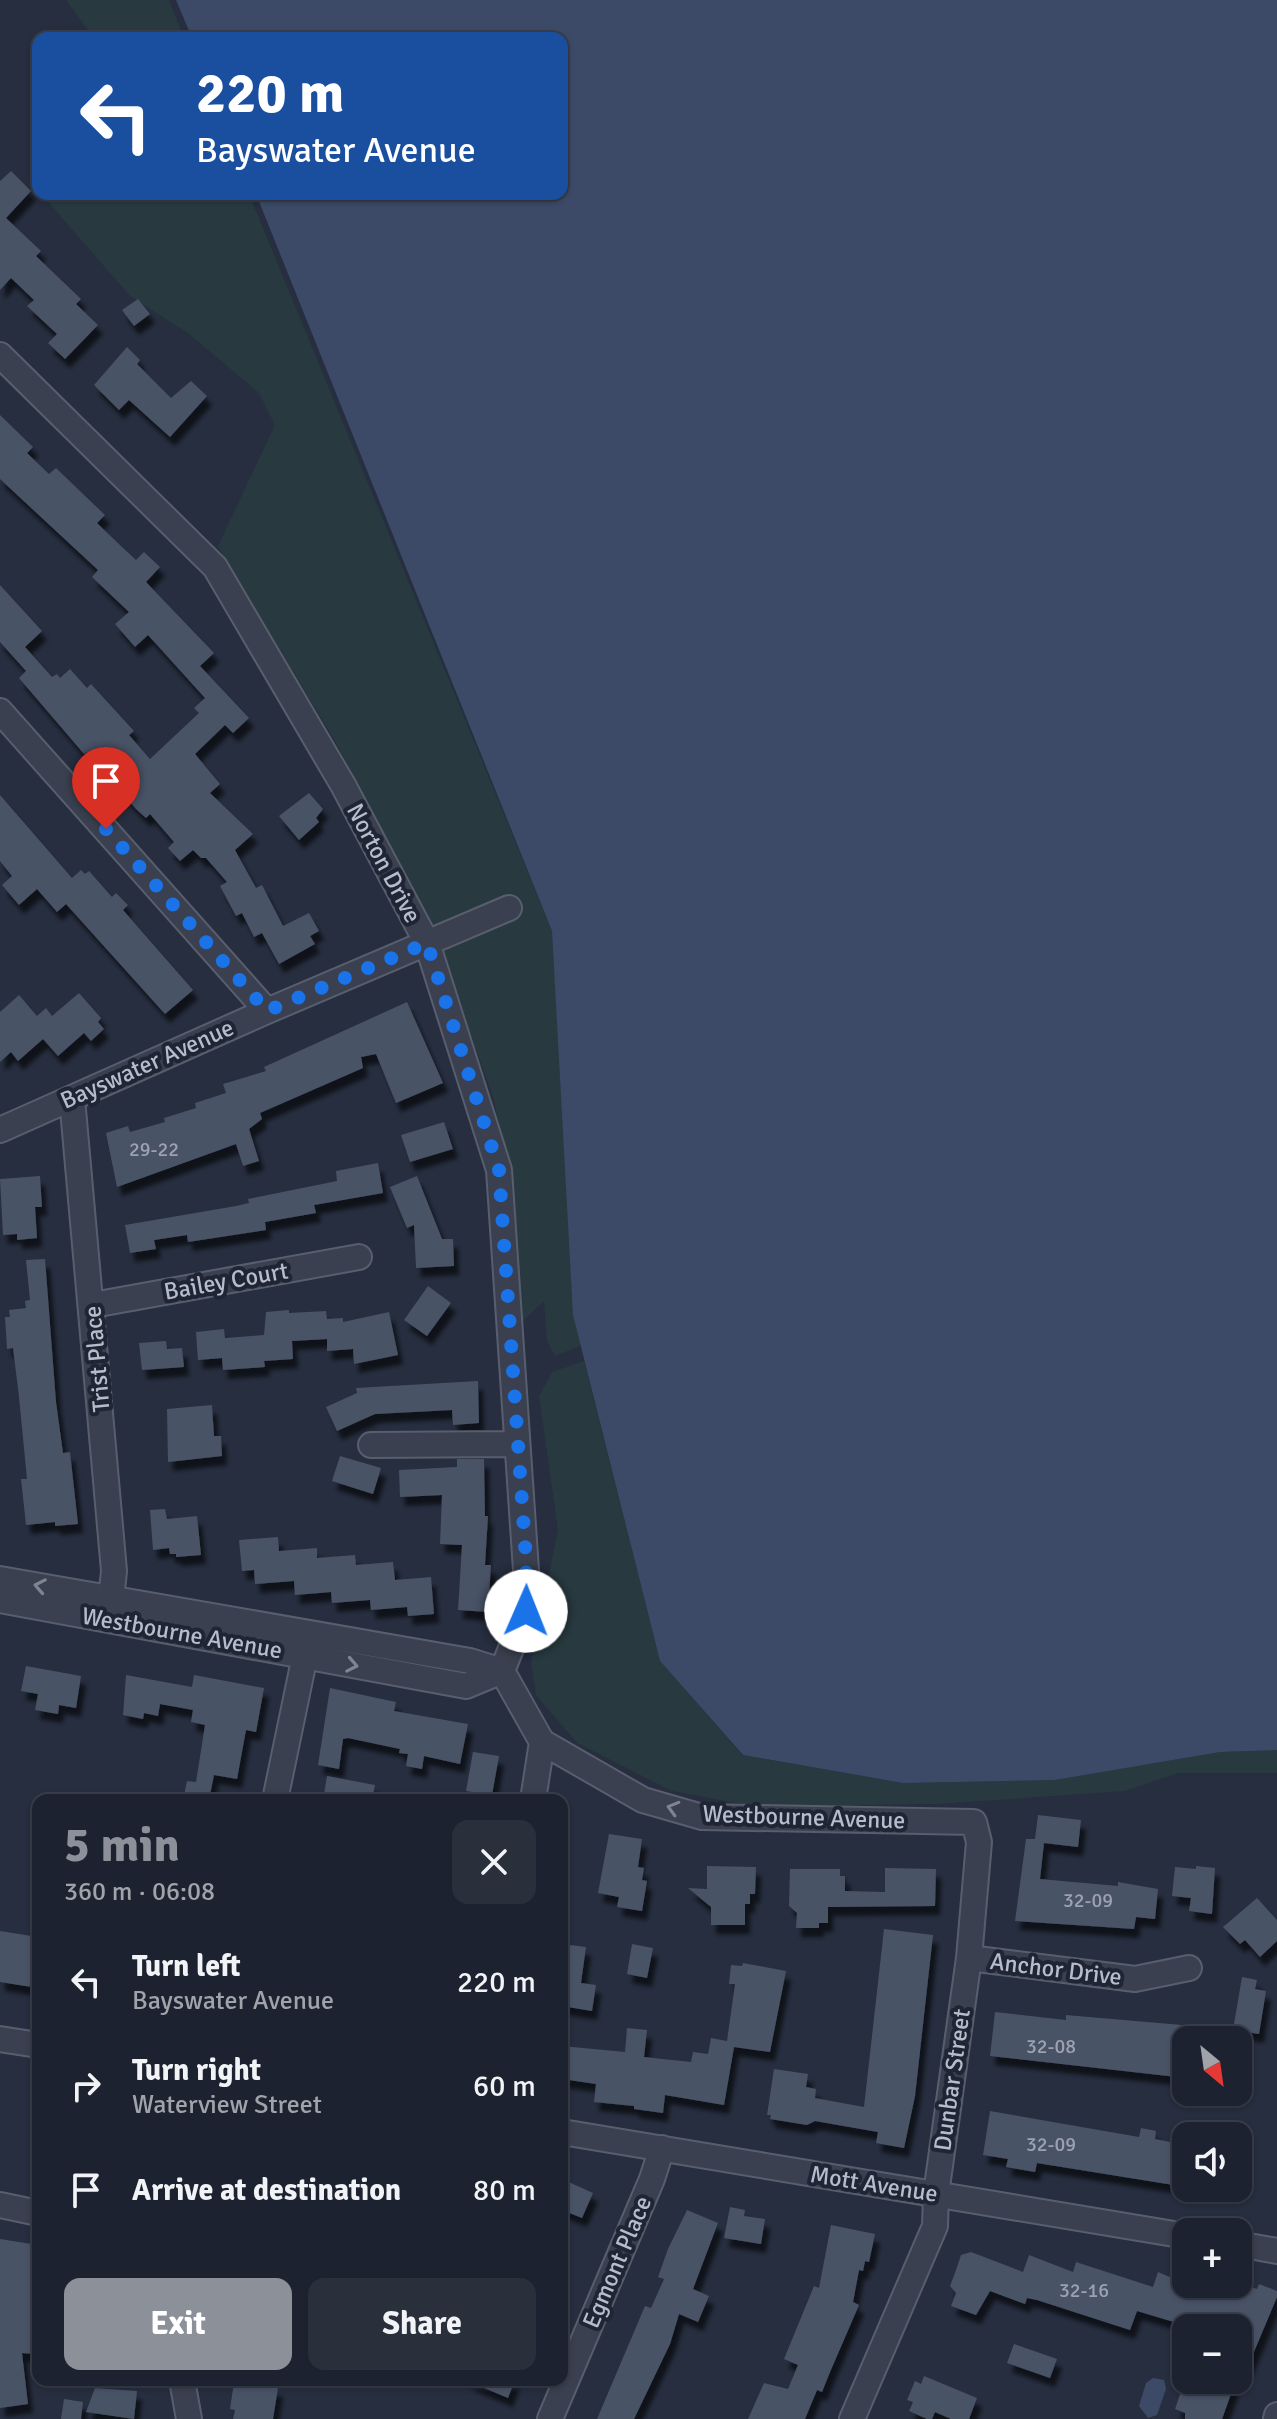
<!DOCTYPE html>
<meta charset="utf-8">
<style>
:root{--surface:#1c222f;--page:#292f3b;--text:#f1f3f6;--muted:#a0a4aa;--line:#3a3f4b;--accent:#8c9099}
body{margin:0;font-family:Signika,sans-serif;background:var(--page);color:var(--text);height:100vh;display:flex;flex-direction:column;font-size:30px;white-space:nowrap}
*{box-sizing:border-box;margin:0}
p{font-size:26px;color:var(--muted)}
.icon{flex:none;width:44px;height:44px;fill:none;stroke:currentColor;stroke-width:2;stroke-linecap:round;stroke-linejoin:round}
.map{position:relative;flex:1;overflow:hidden}
.drawer{position:absolute;left:32px;top:1794px;width:536px;height:592px;display:flex;flex-direction:column;background:var(--surface);border-radius:16px;box-shadow:0 2px 6px #0004,0 0 0 2px var(--line)}
.drawer>*{flex:none}
.banner{position:absolute;left:32px;top:32px;width:536px;height:168px;border-radius:16px;box-shadow:0 2px 6px #0004,0 0 0 2px var(--line);background:#1a4fa0;color:#fff;overflow:hidden}
.needle{width:52px;rotate:151deg}
.fabs{position:absolute;left:1172px;top:2026px;display:grid;gap:16px}
.fabs a{display:grid;place-items:center;width:80px;height:80px;border-radius:16px;background:var(--surface);box-shadow:0 2px 6px #0004,0 0 0 2px var(--line);font-size:40px}
.pin{position:absolute;display:grid;place-items:center;width:68px;height:68px;color:#fff;margin:-82px -34px;border-radius:50% 50% 50% 0;rotate:-45deg;box-shadow:0 0 8px #0007}
.pin .icon{rotate:45deg}
.me{position:absolute;width:88px;margin:-44px;rotate:1deg;stroke-linejoin:round;filter:drop-shadow(0 0 6px #0008)}
.turn{display:flex;align-items:center;gap:28px;height:168px;padding:0 32px;font-size:36px}
.turn .icon{width:104px;height:104px;stroke-width:2.5}
.turn b{display:block;font-size:56px;line-height:68px}
.round{display:grid;place-items:center;flex:none;width:84px;height:84px;border-radius:16px;background:var(--page)}
.overview{display:flex;align-items:center;justify-content:space-between;height:136px;padding:0 32px}
h1{font-size:48px;font-weight:800;line-height:60px;color:var(--accent)}
.action{display:flex;gap:16px;margin-top:auto;padding:16px 32px}
.action a{flex:1;height:92px;border-radius:16px;background:var(--accent);color:#fff;font-size:32px;font-weight:800;line-height:92px;text-align:center}
.action a+a{background:var(--page);color:var(--text)}
ul{padding:0;list-style:none}
li{display:flex;align-items:center;gap:24px;height:104px;padding:0 32px}
li div{flex:1}
li b{display:block;font-size:30px}
li em{font-style:normal}
.map>svg:first-child{display:block}
.green{fill:#283a40}
.water{fill:#3c4a67}
.building{fill:#4a5266;filter:url(#shadow)}
.lines{fill:none;stroke-linecap:round;stroke-linejoin:round}
.minor-casing{stroke:#585e6d;stroke-width:28}
.minor{stroke:#3a404f;stroke-width:24}
.oneway{stroke:#7f8493}
.route{stroke:#1a73e8;stroke-width:14;stroke-dasharray:0 25.2}
.labels{text-anchor:middle;dominant-baseline:central;stroke-width:8;stroke-linejoin:round;paint-order:stroke}
.number-label{font-size:20px;fill:#9ca2b1}
.street-label{font-size:24px;fill:#b7bcca;stroke:#1f2534}
</style>
<div class="map">
<svg width="1277" height="2419" viewBox="0 0 1277 2419">
<defs>
<filter id="shadow"><feDropShadow dx="5" dy="9" stdDeviation="2" flood-color="#0009"/></filter>
</defs>
<rect width="100%" height="100%" fill="#262e3f"/>
<path class="green" d="M66,0h103l15,38h-90z
M249,194l303,737 28,415 -25,10 -8,-15 -3,-40 -21,20 -10,-135 -20,-89 -51,-142 2,-8 66,-29 -3,-22 -75,30 -97,-185 -117,-195 57,-121 -16,-32 -71,-60 -58,-37 -88,-101z
M584,1361l76,300 82,94 161,28 152,-3 165,-28 57,-2v23h-99l-53,18 -188,13 -184,2 -81,-15 -95,-48 -41,-48 -5,-33 27,-132 -19,-134 13,-24z"/>
<path class="water" d="M176,0h1101v1750l-57,2 -165,28 -152,3 -160,-28 -83,-94 -87,-346 -21,-384 -296,-737h306v-156h-370z
M1153,2378l11,2 2,9 -9,26 -9,3 -9,-12 7,-23z"/>
<path class="building" d="M11,171l20,20 -25,27 35,33 -5,5 45,43 -5,5 22,21 -33,34 -17,-16 9,-9 -30,-28 7,-6 -23,-22 -11,12v-109z
M138,299l12,15 -16,12 -12,-16z
M127,347l13,13 -3,4 34,34 20,-17 16,15 -37,41 -41,-37 -10,10 -25,-25z
M0,415l33,32 -6,6 22,21 7,-6 49,47 -8,8 24,23 15,14 8,-8 16,15 -14,15 68,71 -14,13 49,52 -16,15 -8,-8 -30,29 25,30 -10,9 43,41 -18,16 21,38 6,-3 21,41 26,-13 10,18 -9,5 5,8 -36,20 -17,-31 -8,4 -12,-24 -6,3 -16,-30 7,-4 -21,-24h-5l-8,-8 -13,11 -12,-13 6,-6 -24,-28 -4,4 -10,-9 -49,-57 -3,2 -65,-76 7,-7 -26,-29v-57l42,46 -17,16 27,30 5,-3 3,4 10,-9 17,19 4,-4 43,47 -5,4 21,24 49,-46 -5,-5 11,-10 -57,-63 -13,12 -20,-23 14,-12 -37,-35 6,-7 -98,-91z
M309,793l14,16 -7,9 3,4 -20,18 -20,-24z
M0,795l72,83 9,-8 4,4 4,-3 23,26 4,-4 12,12 -5,5 70,80 -28,24 -99,-110 -9,8 -20,-23 -18,16 -17,-20 10,-9 -12,-15z
M79,993l22,25 -3,4 6,7 -13,12 -7,-8 -26,23 -15,-17 -25,22 -7,-9 -11,10v-50l19,-17 18,21 9,-8 6,8z
M407,1002l36,81 -47,20 -20,-49 -15,3 2,11 -103,45 2,6 -13,10 10,32 -16,5 -7,-22 -119,43 -11,-54 22,-7 2,6 35,-10 -1,-4 32,-10 -1,-5 31,-10 -3,-9 43,-13 -2,-4z
M444,1122l9,27 -43,13 -9,-27z
M378,1163l5,30 -69,12 2,8 -51,9 1,8 -78,12 -1,-7 -33,5 2,9 -26,4 -5,-28 111,-19 13,-3 -1,-4 89,-18 -1,-10z
M40,1176l2,31h-7l2,31 -20,2v-6l-14,1 -3,-56z
M417,1176l25,63h11l1,27 -38,2 -2,-43 -7,3 -17,-41z
M45,1259l11,143 7,51 7,-1 8,72 -23,2v-4l-29,3 -5,-46h6l-8,-82 -6,-49 -6,1 -2,-32h5l-1,-7 17,-2 -1,-7 5,-1 -4,-40z
M428,1286l23,17 -24,33 -23,-16z
M289,1310v3l37,-2 1,8 16,-1v4l46,-10 9,43 -44,9 -1,-15 -26,2v-12l-35,2 1,18 -29,2 1,6 -42,3 -1,-12 -24,2 -2,-28 28,-3 1,9 39,-3 2,-23z
M166,1341l1,8 15,-1 2,19 -42,3 -3,-27z
M478,1381l1,42 -26,2 -1,-15 -77,4 -38,17 -11,-24 31,-14 -1,-5z
M212,1405l2,31h7l1,20 -54,6 -1,-53z
M340,1456l41,12 -8,26 -41,-13z
M457,1459h27l1,57h3l-3,49h6l-3,47 -30,-2 4,-65 -22,-1 2,-49 -42,2 -1,-27 58,-3z
M165,1509l2,10 30,-3 4,39 -25,2v-3h-6l-1,-6 -16,2 -3,-40z
M278,1537l1,14 38,-3v10l38,-3 1,10 37,-3 2,18 36,-3 3,37 -26,2 -1,-9 -36,3 -1,-10 -38,3 -1,-11 -36,3 -1,-14 -39,3 -1,-14 -12,1 -3,-31z
M26,1666l55,10 -5,32 -17,-3 -1,9 -23,-4 3,-16 -17,-3z
M126,1675l66,12 2,-12 70,13 -8,44 -10,-2 -9,49 -23,-4 -5,25h-26l4,-19 9,1 9,-57 -14,-3 2,-12 -33,-6 -2,12 -14,-3 -1,6 -20,-4z
M330,1688l66,14 -2,9 74,13 -8,40 -36,-8 -2,13 -16,-3 2,-12 -9,-1 1,-4 -52,-11 -5,1 -4,30 -21,-4z
M473,1752l26,4 -7,39 -26,-4z
M327,1776l48,9 -3,15h-49z
M1038,1815l43,5 -3,27 -34,-4 -4,36 78,7v-4l40,7 -3,30 -19,-2 -2,12 -119,-8 11,-82h9z
M609,1834l33,5 -4,28 6,1 -2,12 5,1 -5,30 -25,-4 2,-10 -21,-4z
M707,1866l49,1 -1,27h-5v10h-5v21h-34v-18l-23,-19 19,1z
M1196,1866l19,2 -3,46 -23,-3 2,-13 -19,-2 3,-29 21,2z
M885,1868l51,1 -1,37 -107,1v16h-9v5h-23l1,-15 -8,-7 1,-37h50v7h5v15l40,1z
M1257,1898l20,22v21l-17,16 -15,-17 -5,4 -17,-17z
M884,1929l49,6 -18,161 -11,52 -28,-5 2,-11 -63,-11 -8,4 -37,-6 1,-4h-4l7,-46 34,5 -2,13 10,2 -1,9 49,9z
M0,1931l38,6v51l-38,-6z
M562,1944l24,3 -5,36 15,2 -4,26 -30,-5z
M632,1944l21,4 -6,30 -20,-4z
M743,1963l43,8 -16,81 -36,-5 -10,58 -59,-10 -2,18 -29,-4v-3l-40,-4 2,-18 -34,-5v-33l63,6 2,-24 20,2 -3,27 47,5 2,-10 15,2 3,-16 16,3 8,-57h-6l2,-19 11,1z
M1242,1977l15,3 -2,9 11,2 -7,43 -26,-4z
M995,2012l71,8v-5l162,14v11h-42v38l-196,-22z
M990,2111l149,26 2,-9 15,3 -1,8 31,6v42l-149,-24 -2,9 -29,-5 2,-8 -25,-4z
M562,2179l31,14 -11,25 -20,-8z
M730,2207l15,3 -1,6 21,3 -4,25 -37,-6z
M687,2210l31,13 -25,66 16,7 -11,26 -19,-8 -9,30 -36,75h-37l48,-113 6,2 13,-29 -6,-2 10,-28z
M831,2225l44,9 -6,28 -4,-1 -2,10 -4,-1 -6,32 6,3 -29,67 -8,20 -5,-2 -12,29h-57l16,-36 24,6 10,-24 -14,-6 30,-73 5,2z
M0,2239l38,6v28l-4,-1 -3,42 5,1 -2,39 -12,-1 6,51 -28,4z
M971,2252l52,20 6,-17 44,17 3,-10 77,25 5,-15 28,12h22l23,8 7,-9 19,6 2,-5 18,7v6l-37,88 -2,-57h-44l-57,-17 -7,19 -93,-30 -10,-2 -2,6 -35,-13 -14,24 -25,-9 5,-13 -6,-7 6,-16 5,-15z
M1014,2344l43,15 -7,19 -43,-15z
M924,2376l53,22 -8,21h-18l-16,-7 -3,7h-5l-18,-8 4,-9 -6,-2 8,-19 6,3z
M465,2380h50l-7,18z
M1185,2380h51l-14,39h-37v-6l-10,-4z
M234,2382l44,6 -5,31h-40l2,-9 -5,-1z
M95,2388l42,3 -3,28 -48,-7z
M64,2399l19,3 -2,17h-20z"/>
<g class="lines">
<defs>
<path id="minor" d="M0,355l215,212 128,218 84,158 72,227 28,415 -1,26 -24,60
M0,711l267,300
M72,1098l42,473 -5,49
M0,1130l267,-119 242,-103
M93,1305l266,-48
M371,1445l146,-1
M0,1579l470,82 32,10 40,71 101,58 59,17 272,5 5,20 -10,116 -33,236 -1,32 -83,193
M0,1600l466,86 36,-15
M275,1800l33,-159
M533,1800l9,-58
M969,1958l166,21 54,-11
M0,2039l38,6
M562,2132l624,104
M0,2205l38,8
M1238,2244l39,7
M182,2380l7,39
M550,2419l102,-240 10,-31
M1276,2419l1,-4"/>
</defs>
<use href="#minor" class="minor-casing"/>
<use href="#minor" class="minor"/>
</g>
<defs><path id="oneway-chevron" d="M-2-3.5L2.5 0L-2 3.5" fill="none" stroke-width="1.6" stroke-linecap="round" stroke-linejoin="round" transform="scale(2)"/></defs>
<g class="oneway">
<use href="#oneway-chevron" transform="translate(40 1586) rotate(-169)"/>
<use href="#oneway-chevron" transform="translate(352 1665) rotate(11)"/>
<use href="#oneway-chevron" transform="translate(673 1808) rotate(-164)"/>
</g>
<g class="lines">
<path class="route" d="M106,829l161,182 160,-68 72,227 27,389v52"/>
</g>
<g class="labels">
<g class="number-label">
<text x="154" y="1149">29-22</text>
<text x="1088" y="1900">32-09</text>
<text x="1051" y="2046">32-08</text>
<text x="1051" y="2144">32-09</text>
<text x="1084" y="2290">32-16</text>
</g>
<g class="street-label">
<text transform="translate(384 863) rotate(62)">Norton Drive</text>
<text transform="translate(147 1064) rotate(-24)">Bayswater Avenue</text>
<text transform="translate(226 1281) rotate(-10)">Bailey Court</text>
<text transform="translate(97 1359) rotate(-95)">Trist Place</text>
<text transform="translate(182 1633) rotate(10)">Westbourne Avenue</text>
<text transform="translate(804 1817) rotate(2)">Westbourne Avenue</text>
<text transform="translate(1056 1969) rotate(7)">Anchor Drive</text>
<text transform="translate(952 2080) rotate(-82)">Dunbar Street</text>
<text transform="translate(874 2184) rotate(9)">Mott Avenue</text>
<text transform="translate(617 2262) rotate(-67)">Egmont Place</text>
</g>
</g>
</svg>
<div class="fabs">
<a><svg class="needle" viewBox="-14 -14 28 28"><path d="M0-13l5 13h-10z" fill="#e53935"/><path d="M0 13l5-13h-10z" fill="#a0a4aa"/></svg></a>
<a><svg class="icon" aria-label="sound" viewBox="0 0 24 24"><path d="M4 9h4l5-4v14l-5-4H4zM17 9q2 3 0 6"/></svg></a>
<a>+</a>
<a>−</a>
</div>
<div class="pin" style="left:106px;top:829px;background:#d93025"><svg class="icon" aria-label="arrive" viewBox="0 0 24 24"><path d="M6 21V4h12l-3 4 3 4H6"/></svg></div>
<svg class="me" style="left:526px;top:1611px" viewBox="-20 -20 40 40"><circle r="19" fill="#fff"/><path d="M0-13L10 11 0 6-10 11z" fill="#1a73e8"/></svg>
<div class="banner">
<div class="turn"><svg class="icon" aria-label="left" viewBox="0 0 24 24"><path d="M17 20v-9H6M10 6l-5 5 5 5"/></svg><div><b>220 m</b>Bayswater Avenue</div></div>
</div>
<section class="drawer">
<div class="overview"><div><h1>5 min</h1><p>360 m · 06:08</p></div><a class="round"><svg class="icon" aria-label="close" viewBox="0 0 24 24"><path d="M6 6l12 12M18 6L6 18"/></svg></a></div>
<ul>
<li><svg class="icon" aria-label="left" viewBox="0 0 24 24"><path d="M17 20v-9H6M10 6l-5 5 5 5"/></svg><div><b>Turn left</b><p>Bayswater Avenue</p></div><em>220 m</em></li>
<li><svg class="icon" aria-label="right" viewBox="0 0 24 24"><path d="M7 20v-9h11M14 6l5 5-5 5"/></svg><div><b>Turn right</b><p>Waterview Street</p></div><em>60 m</em></li>
<li><svg class="icon" aria-label="arrive" viewBox="0 0 24 24"><path d="M6 21V4h12l-3 4 3 4H6"/></svg><div><b>Arrive at destination</b></div><em>80 m</em></li>
</ul>
<div class="action"><a>Exit</a><a>Share</a></div>
</section>
</div>
